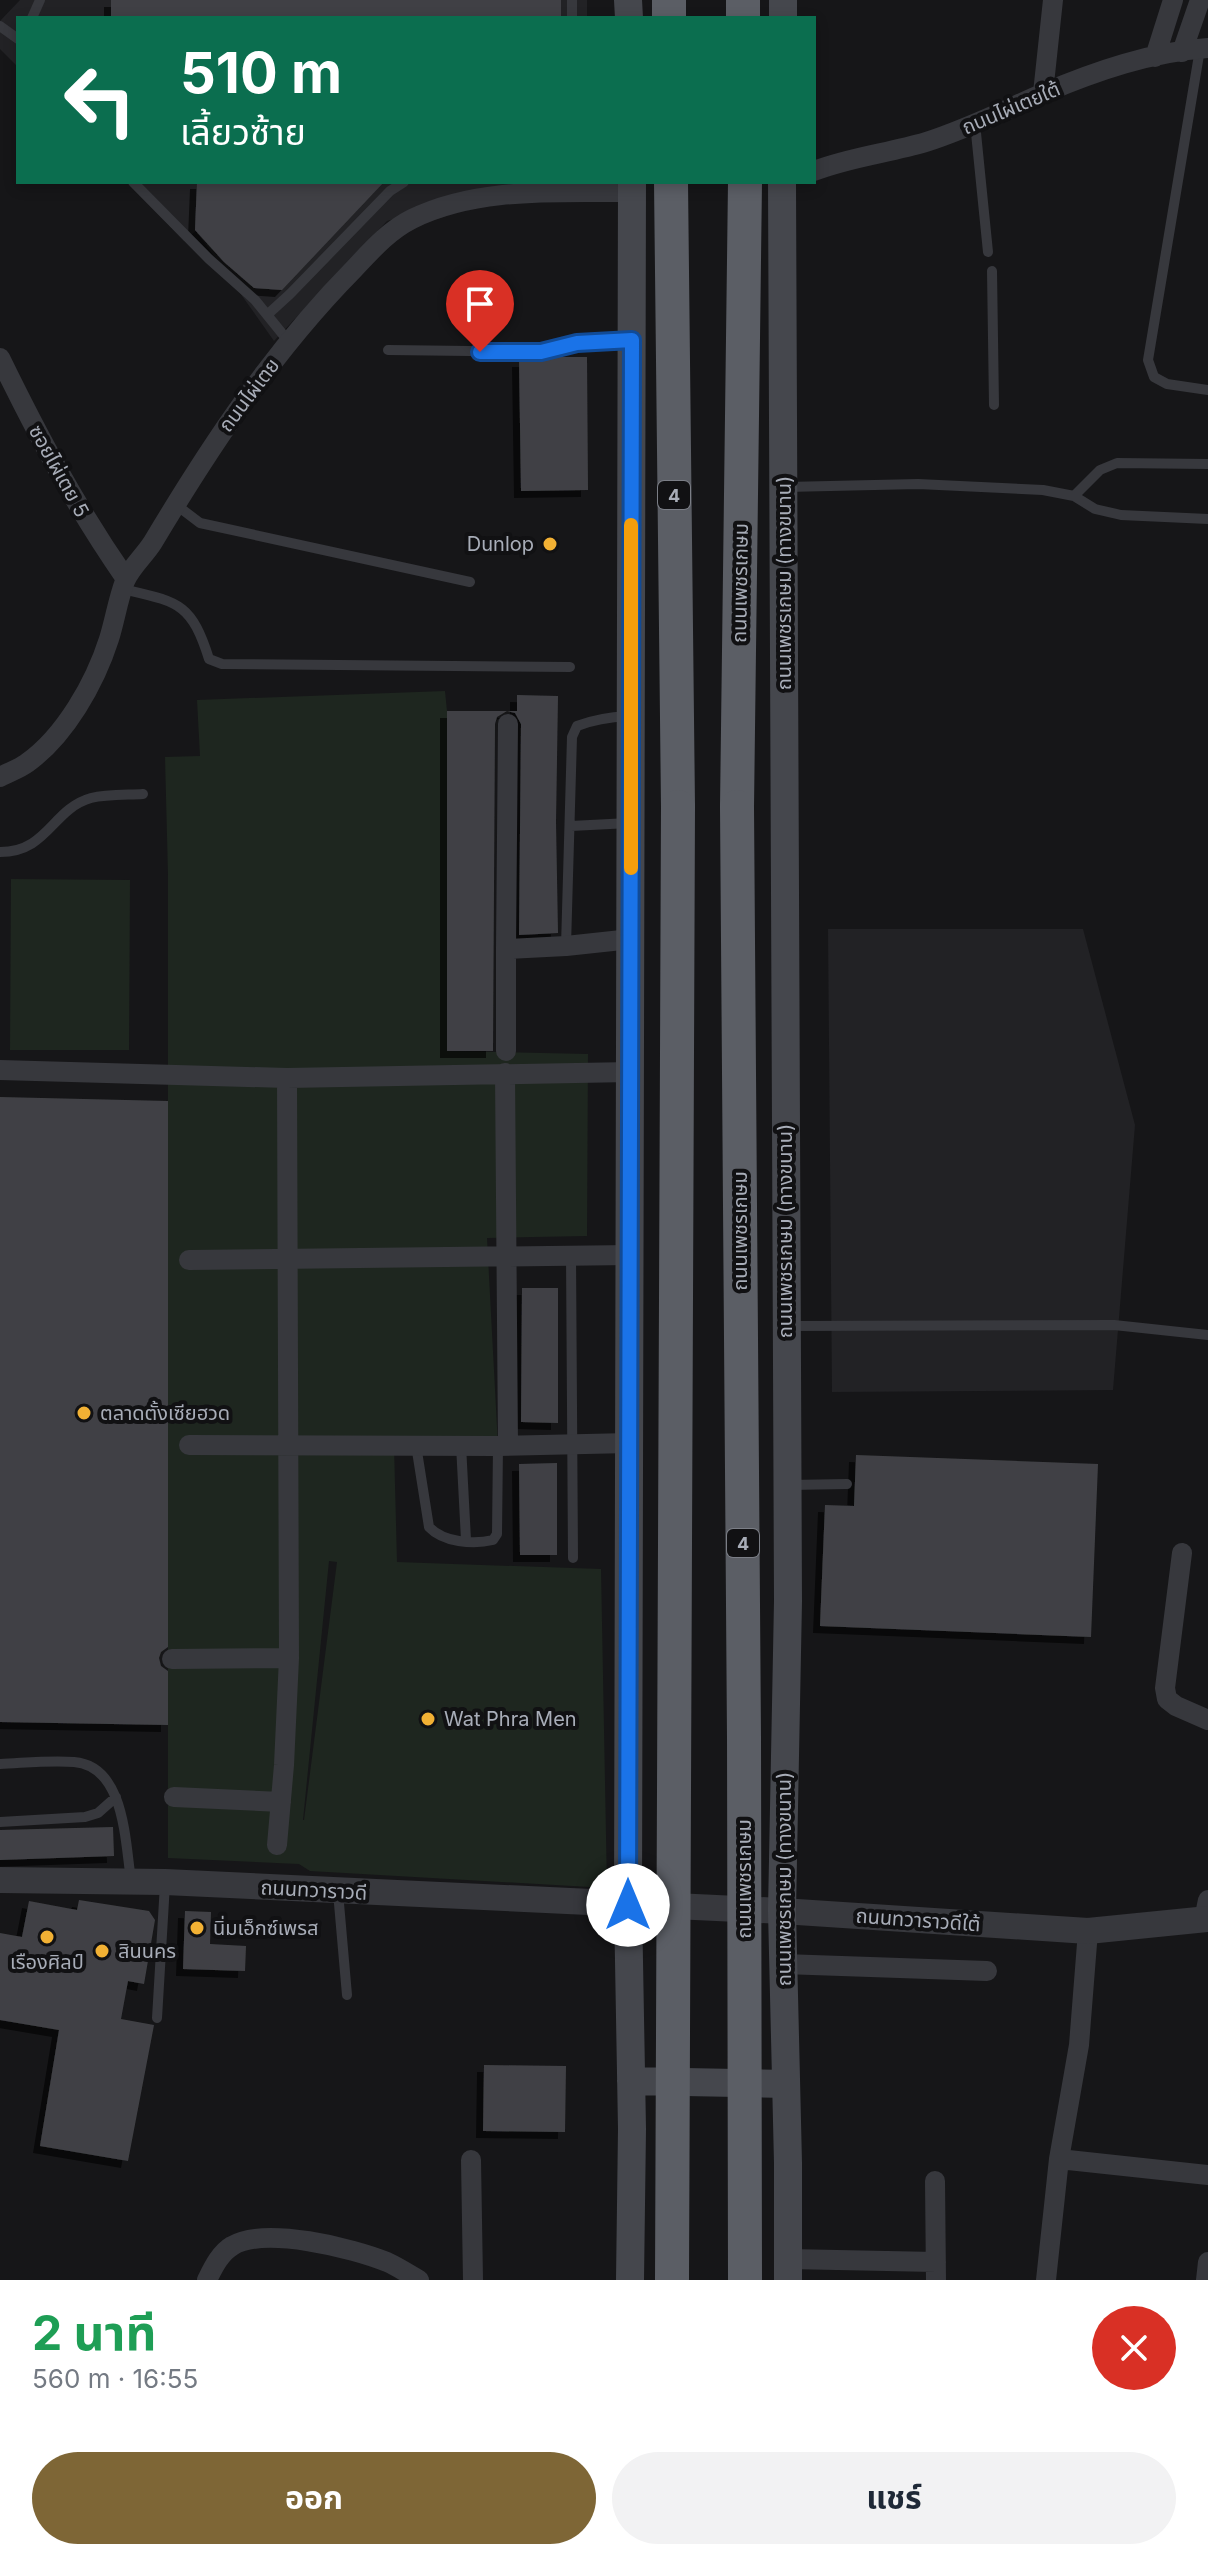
<!DOCTYPE html>
<html lang="th">
<meta charset="utf-8">
<style>
:root{--surface:#fff;--page:#f2f2f3;--text:#1f2937;--muted:#747a83;--accent:#7e6636}
body{margin:0;font-family:Inter,"Noto Sans Thai",sans-serif;background:var(--page);color:var(--text);height:100vh;display:flex;flex-direction:column;font-size:30px;white-space:nowrap}
*{box-sizing:border-box;margin:0}
p{font-size:26px;color:var(--muted)}
.icon{flex:none;width:44px;height:44px;fill:none;stroke:currentColor;stroke-width:2;stroke-linecap:round;stroke-linejoin:round}
.map{position:relative;height:2280px;overflow:hidden}
.drawer{display:flex;flex-direction:column;background:var(--surface);flex:1}
.drawer>*{flex:none}
.banner{position:absolute;left:16px;top:16px;width:800px;height:168px;border-radius:0px;box-shadow:0 4px 12px #0003;background:#0b6e4f;color:#fff;overflow:hidden}
.pin{position:absolute;display:grid;place-items:center;width:68px;height:68px;color:#fff;margin:-82px -34px;border-radius:50% 50% 50% 0;rotate:-45deg;box-shadow:0 0 8px #0007}
.pin .icon{rotate:45deg}
.me{position:absolute;width:88px;margin:-44px;rotate:0deg;stroke-linejoin:round;filter:drop-shadow(0 0 6px #0008)}
.turn{display:flex;align-items:center;gap:28px;height:168px;padding:0 32px;font-size:36px}
.turn .icon{width:104px;height:104px;stroke-width:2.5}
.turn b{display:block;font-size:56px;line-height:68px}
.round{display:grid;place-items:center;flex:none;width:84px;height:84px;border-radius:42px;background:var(--page)}
.summary{display:flex;align-items:center;justify-content:space-between;height:136px;padding:0 32px}
h1{font-size:48px;font-weight:700;line-height:60px;color:#1e9e55}
.cta{display:flex;gap:16px;margin-top:auto;padding:16px 32px}
.cta a{flex:1;height:92px;border-radius:48px;background:var(--accent);color:#fff;font-size:32px;font-weight:700;line-height:92px;text-align:center}
.cta a+a{background:var(--page);color:var(--text)}
.map>svg:first-child{display:block}
.built{fill:#222225}
.green{fill:#1e261f;fill-rule:evenodd}
.building{fill:#404145;filter:url(#shadow)}
.lines{fill:none;stroke-linecap:round;stroke-linejoin:round}
.service{stroke:#37383d;stroke-width:10}
.minor{stroke:#37383d;stroke-width:20}
.tertiary{stroke:#37383d;stroke-width:26}
.secondary{stroke:#45474d;stroke-width:28}
.trunk{stroke:#5b5e65;stroke-width:34}
.trunk-bridge{stroke:#5b5e65;stroke-width:34}
.route-casing{stroke:#114b97;stroke-width:20}
.route{stroke:#1a73e8;stroke-width:14}
.slow{stroke:#f59e0b;stroke-width:14}
.poi-dot{fill:#f2b134;stroke:#111113;stroke-width:3}
.labels{text-anchor:middle;dominant-baseline:central;stroke-width:8;stroke-linejoin:round;paint-order:stroke}
.shield{fill:#111113;stroke:#7b7e86;stroke-width:2}
.shield-label{font-size:18px;font-weight:bold;fill:#a8adb8}
.street-label{font-size:20px;fill:#a8adb8;stroke:#111113}
.poi-label{font-size:20px;fill:#a8adb8;stroke:#111113;text-anchor:start}
</style>
<div class="map">
<svg width="1208" height="2280" viewBox="0 0 1208 2280">
<defs>
<filter id="shadow"><feDropShadow dx="-7" dy="7" stdDeviation="0" flood-color="#0009"/></filter>
</defs>
<rect width="100%" height="100%" fill="#161618"/>
<path class="built" d="M20,0h567v18h-569v49l-18,-18v-28z
M128,182h461v2l-72,-1 -130,38 -113,120 -78,-110 -12,10z
M828,929h255l52,196 -22,265 -281,2z"/>
<path class="green" d="M445,691l2,20v340l141,3 -1,182 -100,2 11,208h-104l3,116 204,7 6,319 -297,-17 -11,-7 -131,-6v-983l-3,-118 35,-1 -3,-56zM329,1561l8,1 -33,258h-1z
M11,879l119,1 -1,170h-119z"/>
<path class="building" d="M111,0h450v18h-450z
M197,182h187l-102,108 -28,-2 -30,-26 -29,-32z
M554,357h33l1,133 -67,1 -2,-131h22z
M517,695l41,1 -2,126 2,111 -39,2 2,-211 -6,-11 -8,-2 -10,6 -2,7 -2,327h-46v-340h70z
M0,1097l168,4v546l-7,5 -2,6 2,8 7,5v54l-168,-3z
M522,1288h36v135l-37,-1z
M856,1455l242,9 -7,173 -271,-11 5,-121 29,1z
M557,1463v92h-37l-1,-91z
M113,1827l1,29 -114,4v-30z
M79,1900l70,11 6,9 -11,64 -16,-3 -7,38 33,6 -26,136 -88,-15 19,-116 -59,-10v-87l22,4 7,-36 48,9z
M185,1911l26,1 -1,32 36,2 -1,25 -62,-2z
M484,2065l82,1 -1,66 -82,-1z"/>
<g class="lines">
<path class="service" d="M572,0v18
M32,18l8,-18
M0,26l18,13
M1200,49l-52,311 6,17 13,7 41,6
M975,123l13,129
M133,182l76,77 46,41 34,42
M992,271l2,134
M267,315l23,-21 100,-103 14,-9
M388,350l153,2 36,-9 53,-3
M786,487l132,-3 125,6 31,6 21,13 26,6 87,4
M1074,496l26,-26 17,-7 91,1
M175,504l25,19 270,59
M123,589c55,13 68,13 86,70l13,5 348,3
M571,826l58,-3
M0,852c48,0 52,-43 91,-54 16,-4 36,-3 52,-4
M566,946l6,-209 5,-11c18,-7 32,-9 51,-10
M571,1255l2,303
M790,1326l324,-1 94,10
M416,1445l13,82c14,15 44,18 64,13l4,-6 1,-88
M461,1445l5,95
M789,1485l58,-1
M0,1764c24,-1 50,-4 74,-2 51,4 51,80 57,118
M0,1822l85,-5 13,-4 18,-16
M338,1892l9,103
M157,2018l8,-134"/>
<path class="minor" d="M1182,52l18,-52
M1155,57l18,-57
M1043,93l10,-93
M814,171c36,-14 75,-18 112,-29 41,-13 79,-32 118,-49 52,-22 107,-41 164,-45
M0,358c38,78 76,149 126,221
M508,724l-2,225 60,-3 65,-7
M0,777c9,-5 19,-8 27,-14 38,-27 68,-80 82,-124 6,-19 9,-40 16,-58 6,-14 20,-26 28,-39 58,-97 121,-192 200,-272 18,-19 35,-39 59,-51 67,-33 147,-26 220,-27
M506,949v102
M0,1070l287,8 344,-6
M505,1073l3,372
M189,1260l442,-5
M189,1445l309,1 132,-3
M1182,1553l-17,135 2,11 9,7 32,14
M172,1659l117,-1
M174,1797l107,5
M277,1845l7,-80 5,-107 -2,-580
M1204,1920l4,-20
M783,1964l204,7
M1059,2159l149,16
M471,2160l2,120
M935,2181l1,99
M788,2259l148,3
M207,2280c6,-12 13,-27 25,-34 32,-20 121,2 155,16 11,5 22,12 32,18
M1046,2280l13,-121 20,-114 9,-114
M1206,2280l2,-18"/>
<path class="tertiary" d="M0,1880l165,2 617,29 306,20 120,-12"/>
<path class="secondary" d="M628,0l1,18
M783,18v-18
M782,182l6,1419 -6,310 6,252v117
M631,2081l155,3
M630,2280l2,-151 -4,-224 4,-1723"/>
<path class="trunk" d="M669,0v18
M743,0v18
M671,182l7,625
M737,807l8,-625"/>
<path class="trunk-bridge" d="M737,807l7,930 1,543
M672,2280l6,-1473"/>
</g>
<g class="lines">
<defs>
<path id="route" d="M480,352h61l36,-9 55,-3 -4,1565"/>
</defs>
<use href="#route" class="route-casing"/>
<use href="#route" class="route"/>
<path class="slow" d="M631,868v-343"/>
</g>
<g class="poi-dot">
<circle cx="550" cy="544" r="8"/>
<circle cx="84" cy="1413" r="8"/>
<circle cx="428" cy="1719" r="8"/>
<circle cx="197" cy="1928" r="8"/>
<circle cx="47" cy="1937" r="8"/>
<circle cx="102" cy="1951" r="8"/>
</g>
<g class="labels">
<g class="shield">
<rect x="658" y="481" width="32" height="28" rx="6"/>
<rect x="727" y="1529" width="32" height="28" rx="6"/>
</g>
<g class="shield-label">
<text x="674" y="495">4</text>
<text x="743" y="1543">4</text>
</g>
<g class="street-label">
<text transform="translate(1011 108) rotate(-23)">ถนนไผ่เตยใต้</text>
<text transform="translate(249 395) rotate(-53)">ถนนไผ่เตย</text>
<text transform="translate(59 471) rotate(61)">ซอยไผ่เตย 5</text>
<text transform="translate(740 583) rotate(-89)">ถนนเพชรเกษม</text>
<text transform="translate(784 583) rotate(-90)">ถนนเพชรเกษม (ทางขนาน)</text>
<text transform="translate(740 1231) rotate(-90)">ถนนเพชรเกษม</text>
<text transform="translate(785 1231) rotate(-90)">ถนนเพชรเกษม (ทางขนาน)</text>
<text transform="translate(744 1879) rotate(-90)">ถนนเพชรเกษม</text>
<text transform="translate(784 1879) rotate(-90)">ถนนเพชรเกษม (ทางขนาน)</text>
<text transform="translate(314 1890) rotate(3)">ถนนทวาราวดี</text>
<text transform="translate(918 1920) rotate(4)">ถนนทวาราวดีใต้</text>
</g>
<g class="poi-label">
<text x="534" y="544" text-anchor="end">Dunlop</text>
<text x="100" y="1413">ตลาดตั้งเซียฮวด</text>
<text x="444" y="1719">Wat Phra Men</text>
<text x="213" y="1928">นิ่มเอ็กซ์เพรส</text>
<text x="118" y="1951">สินนคร</text>
<text x="47" y="1962" text-anchor="middle">เรืองศิลป์</text>
</g>
</g>
</svg>
<div class="pin" style="left:480px;top:352px;background:#d93025"><svg class="icon" aria-label="arrive" viewBox="0 0 24 24"><path d="M6 21V4h12l-3 4 3 4H6"/></svg></div>
<svg class="me" style="left:628px;top:1905px" viewBox="-20 -20 40 40"><circle r="19" fill="#fff"/><path d="M0-13L10 11 0 6-10 11z" fill="#1a73e8"/></svg>
<div class="banner">
<div class="turn"><svg class="icon" aria-label="left" viewBox="0 0 24 24"><path d="M17 20v-9H6M10 6l-5 5 5 5"/></svg><div><b>510 m</b>เลี้ยวซ้าย</div></div>
</div>
</div>
<section class="drawer">
<div class="summary"><div><h1>2 นาที</h1><p>560 m · 16:55</p></div><a class="round" style="background:#d93025;color:#fff"><svg class="icon" aria-label="close" viewBox="0 0 24 24"><path d="M6 6l12 12M18 6L6 18"/></svg></a></div>
<div class="cta"><a>ออก</a><a>แชร์</a></div>
</section>
